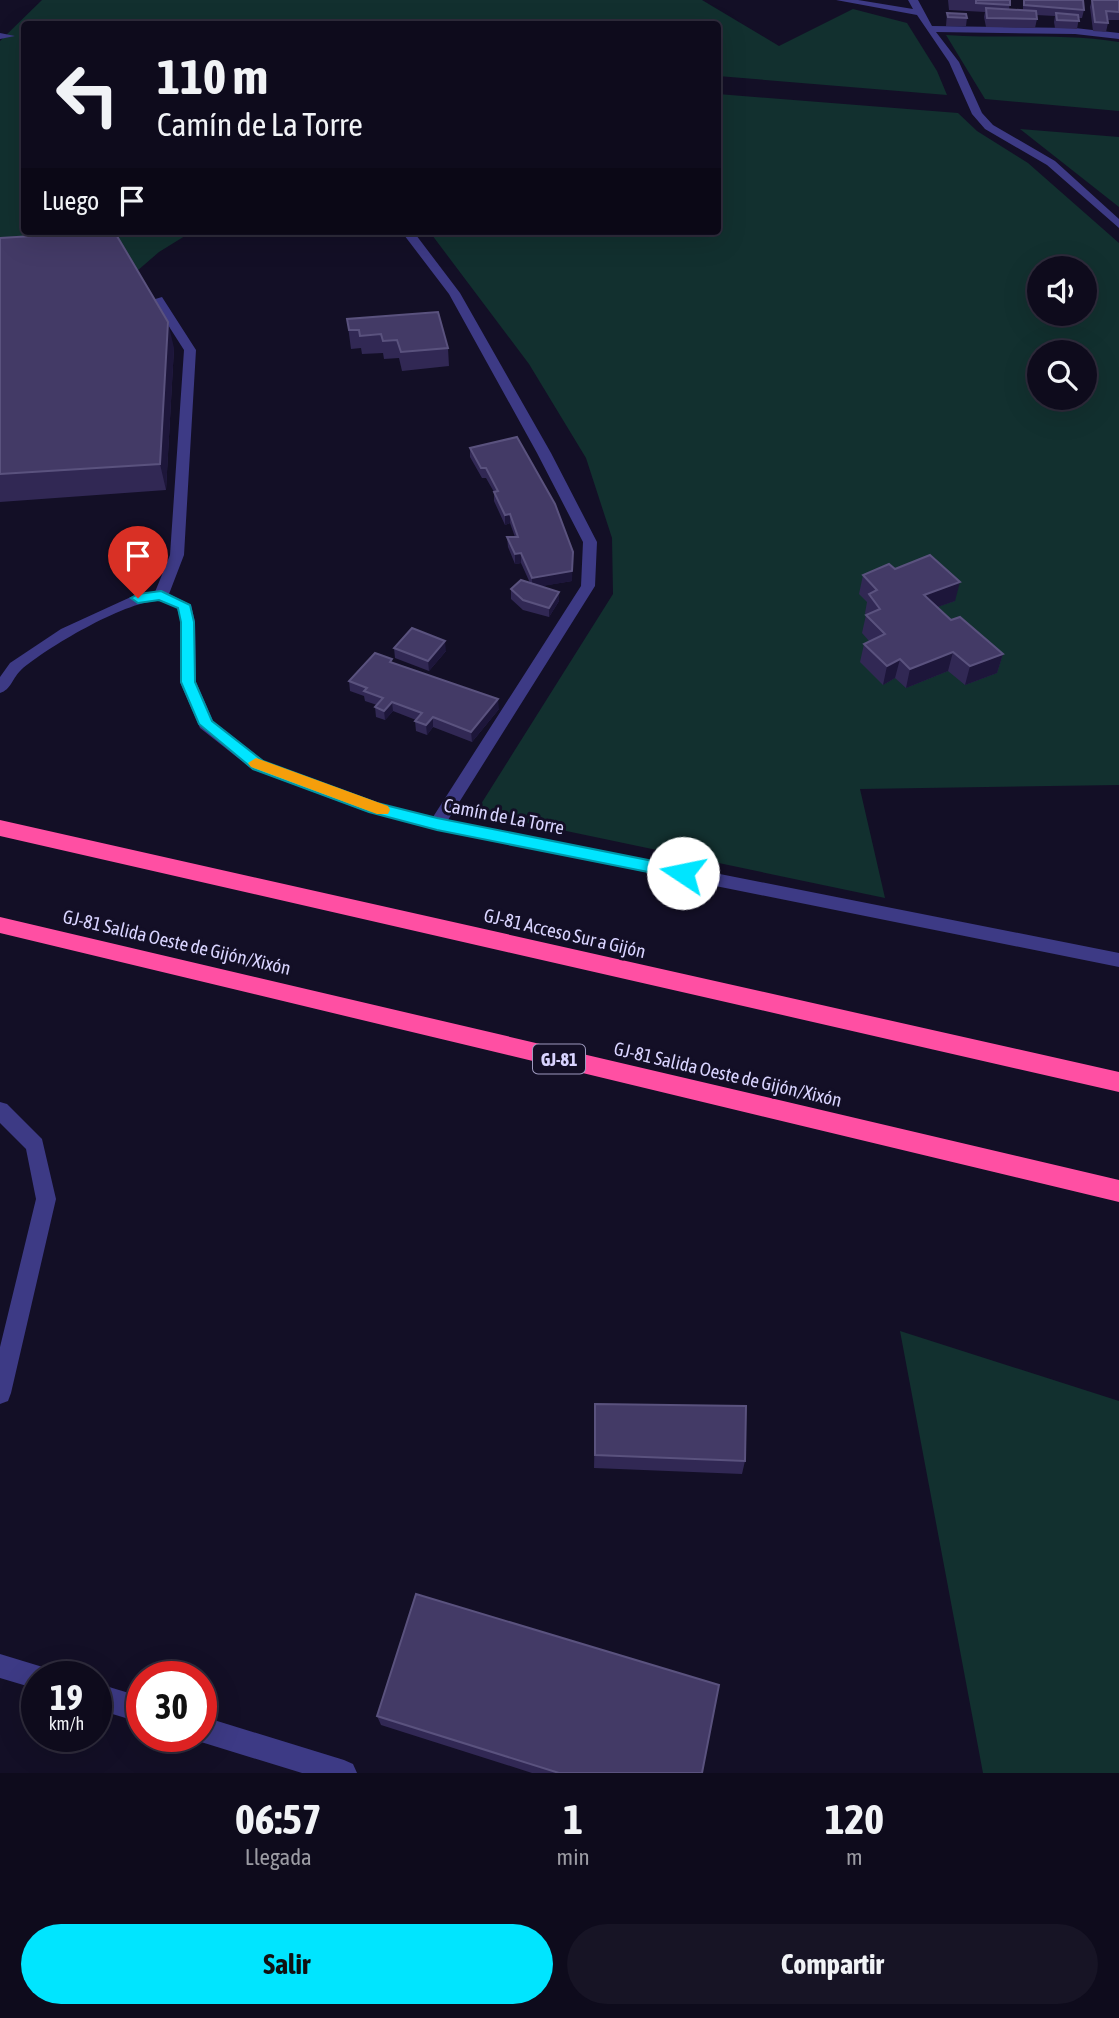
<!DOCTYPE html>
<html lang="es">
<meta charset="utf-8">
<style>
:root{--surface:#0e0b1c;--page:#171425;--text:#f1f3f6;--muted:#9b9ba3;--line:#2e2b3b;--accent:#00e5ff}
body{margin:0;font-family:"Asap Condensed",sans-serif;background:var(--page);color:var(--text);height:100vh;display:flex;flex-direction:column;font-size:26px;white-space:nowrap}
*{box-sizing:border-box;margin:0}
p{font-size:23px;color:var(--muted)}
.icon{flex:none;width:38px;height:38px;fill:none;stroke:currentColor;stroke-width:2;stroke-linecap:round;stroke-linejoin:round}
.map{position:relative;height:1773px;overflow:hidden}
.panel{display:flex;flex-direction:column;background:var(--surface);flex:1}
.panel>*{flex:none}
.hud{position:absolute;left:21px;top:21px;width:700px;height:214px;border-radius:7px;box-shadow:0 7px 28px #0002,0 0 0 2px var(--line);background:#0e0b1c;color:var(--text);overflow:hidden}
.buttons{position:absolute;left:1027px;top:256px;display:grid;gap:14px}
.buttons a{display:grid;place-items:center;width:70px;height:70px;border-radius:50%;background:var(--surface);box-shadow:0 7px 28px #0002,0 0 0 2px var(--line);font-size:35px}
.speed{position:absolute;left:21px;top:1661px;display:flex;gap:14px;font-size:35px;font-weight:700;text-align:center}
.speed>*{display:grid;place-content:center;width:91px;height:91px;border-radius:50%;background:var(--surface);box-shadow:0 7px 28px #0002,0 0 0 2px var(--line);line-height:1}
.speed small{font-size:18px;font-weight:400}
.speed .limit{border:10px solid #d22;background:#fff;color:#111}
.pin{position:absolute;display:grid;place-items:center;width:60px;height:60px;color:#fff;margin:-72px -30px;border-radius:50% 50% 50% 0;rotate:-45deg;box-shadow:0 0 7px #0007}
.pin .icon{rotate:45deg}
.me{position:absolute;width:77px;margin:-38px;rotate:281deg;stroke-linejoin:round;filter:drop-shadow(0 0 5px #0008)}
.turn{display:flex;align-items:center;gap:24px;height:147px;padding:0 21px;font-size:32px}
.turn .icon{width:91px;height:91px;stroke-width:2.5}
.turn b{display:block;font-size:49px;line-height:60px}
.then{display:flex;align-items:center;height:66px;padding:0 21px;background:#0003;gap:14px;font-size:26px}
.eta{display:flex;justify-content:space-evenly;align-items:center;height:119px;text-align:center}
.eta b{font-size:42px;font-weight:700;line-height:49px}
.button{display:flex;gap:14px;margin-top:auto;padding:14px 21px}
.button a{flex:1;height:80px;border-radius:42px;background:var(--accent);color:#111;font-size:28px;font-weight:700;line-height:80px;text-align:center}
.button a+a{background:var(--page);color:var(--text)}
.map>svg:first-child{display:block}
.green{fill:#12302f;fill-rule:evenodd}
.lines{fill:none;stroke-linecap:round;stroke-linejoin:round}
.minor{fill:#3d3a85;fill-rule:evenodd}
.highway{fill:#ff4fa3;fill-rule:evenodd}
.wall{fill:#312854}
.shaded-wall{fill:#1d163a}
.building{fill:#433a66;stroke:#5a527e;stroke-width:2}
.route{fill:#00e5ff;stroke:#0095a6;stroke-width:2}
.slow{fill:#f59e0b}
.labels{text-anchor:middle;dominant-baseline:central;stroke-width:6;stroke-linejoin:round;paint-order:stroke}
.shield{fill:#130f26;stroke:#9e99be;stroke-width:2}
.shield-label{font-size:18px;font-weight:bold;fill:#d9d4ff}
.street-label{font-size:19px;fill:#d9d4ff;stroke:#130f26}
</style>
<div class="map">
<svg width="1119" height="1773" viewBox="0 0 1119 1773">
<rect width="100%" height="100%" fill="#130f26"/>
<path class="green" d="M42,0h660l77,46 74,-37 54,14 30,48 10,24 -229,-19v-52h-694v207h169l-34,21 -22,19 -137,-23v-207z
M946,35c58,4 116,-2 173,7v69l-134,-12z
M718,94l240,19 19,18 51,32 91,80v542l-259,4 25,109 -409,-86 137,-218 -1,-56 -26,-80 -57,-94 -100,-133h289zM1040,268h45v45h-45zM1040,352h45v45h-45z
M1020,129l99,8v70z
M900,1331l219,70v372h-136z"/>
<g class="lines">
<path class="minor" d="M836,0h22l55,9 -5,-9h10l14,26 143,2 44,5v6l-44,-5 -139,-2 23,30 23,51 11,12 62,36 64,58v9l-72,-63 -62,-36 -13,-15 -23,-52 -32,-47z
M0,33l15,3 -15,3z
M401,231h12l47,62 91,160 46,89 -2,44 -147,234 671,133v14l-682,-137 -69,-18 -116,-43 -52,-41 -20,-46 1,-60 -4,-14c-6,-3 -13,-7 -20,-7 -33,1 -111,47 -136,69 -8,7 -10,20 -21,23v-16l10,-14 51,-34 72,-33 22,-4 15,-37 14,-205 -32,-50 10,-3 34,53 -12,205 -15,39 22,11 4,17 1,60 17,39 51,40 113,42 56,14 148,-231 2,-44 -46,-89 -88,-159z
M0,1102l7,2 35,35 14,60 -45,194 -3,8 -8,3v-57l36,-148 -10,-50 -26,-26z
M0,1654l46,14 3,8h-12v13l-37,-11z
M96,1683l46,14v26l-46,-14z
M201,1716l143,44 9,4 4,9h-55l-101,-31 -10,-6h10z"/>
<path class="highway" d="M0,820l1119,252v20l-1119,-256z
M0,917l1119,263v22l-1119,-269z"/>
</g>
<path class="wall" d="M948,0h62l-1,10 14,1v-11h60l1,10 -2,8h-3l-2,11 -22,-1 -1,-6 1,-6 -19,-1 1,4 -2,9 -49,-1 -2,-10 1,-5 -36,-2z
M1092,0h27v20h-11v3l-2,9 -13,-1 -3,-24z
M947,13l20,5 -1,8h-20z
M0,238l174,110 -8,142 -166,12z
M347,319l101,29 1,18 -47,5 -3,-13 -15,1 -1,-6 -21,1 -1,-6 -10,1z
M470,448l102,133 -31,5 18,15 -10,16 -26,-7 -12,-11v-10l19,-6 -9,-20 -6,1 -7,-17 -1,-10h8l-5,-14 -5,2 -11,-24v-9l-8,-14h-4l-12,-21z
M895,569l60,32 -18,6 14,13 52,34 -6,19 -32,12 -17,-14 -42,17 -11,-10 -12,7 -23,-23 4,-18 5,-3 -7,-8 4,-18 -1,-2 2,-11 -8,-8 4,-19z
M394,648l52,3 -17,20 -34,-13z
M393,663l106,46 -27,33 -39,-15 -6,8 -11,-4 -1,-10 1,-1 -23,-9 -8,9 -9,-3 -1,-10 2,-2 -12,-4 -1,-5 -14,-5 -1,-10z
M595,1418l150,43 -3,13 -148,-6z
M377,1716l325,57h-170l-151,-48z"/>
<path class="shaded-wall" d="M168,322l6,26 -8,142 -6,-26z
M510,514v9l-5,2v-10z
M573,552l-1,29 -40,7v-10z
M521,553v10l-6,1v-10z
M960,582l-5,19 -35,12 4,-18z
M559,592v9l-10,16v-9z
M445,641l1,10 -17,20 -1,-10z
M953,652l-5,19 -42,17 4,-19z
M1003,654l-6,19 -32,12 5,-19z
M900,659l-5,19 -12,7 4,-19z
M498,699l1,10 -27,33 -1,-10z
M392,702l1,9 -8,9 -1,-9z
M433,717v10l-6,8 -1,-10z"/>
<path class="building" d="M976,0h34v5l-34,-2z
M1024,0h59l1,10 -60,-5z
M1092,0h27v12l-13,-1 2,12 -13,-1z
M986,8l50,3 1,8 -50,-1z
M947,13l19,1 1,4 -19,-1z
M1056,13l22,2 1,6 -22,-1z
M114,231l54,91 -8,142 -160,10v-236z
M438,312l10,36 -47,4 -4,-12 -14,1 -2,-7 -21,2 -1,-6h-10l-2,-11z
M517,437l38,67 18,48 -1,19 -40,7 -11,-25 -6,1 -8,-17h11l-8,-23 -5,1 -11,-23 4,-1 -12,-23h-5l-11,-20z
M930,555l30,27 -36,13 27,25 9,-3 43,37 -33,12 -17,-14 -43,17 -10,-10 -13,7 -23,-22 21,-10 -19,-19 14,-6 -11,-15 8,-4 -14,-15 26,-11 6,5z
M521,580l38,12 -10,16 -26,-8 -12,-11z
M412,628l33,13 -17,20 -34,-13z
M375,653l17,6 -2,3 108,37 -27,33 -38,-15 -7,8 -11,-4 7,-8 -30,-11 -8,9 -9,-4 8,-9 -19,-7 3,-3 -18,-7z
M595,1404l151,2 -1,55 -150,-6z
M416,1594l303,91 -17,88h-143l-182,-57z"/>
<path class="route" d="M161,591l29,14 4,17 1,60 17,39 51,40 114,42 60,15 246,49 8,6 -8,6 -246,-49 -68,-18 -116,-43 -54,-45 -18,-42v-60l-3,-14 -19,-8 -21,3 -7,-5 7,-4z"/>
<path class="slow" d="M256,758l132,48 2,4 -2,4h-11l-126,-47 -3,-4z"/>
<g class="labels">
<rect class="shield" x="533" y="1044.5" width="52" height="29" rx="5"/>
<g class="shield-label">
<text x="559" y="1059">GJ-81</text>
</g>
<g class="street-label">
<text transform="translate(504 816) rotate(11)">Camín de La Torre</text>
<text transform="translate(565 933) rotate(13)">GJ-81 Acceso Sur a Gijón</text>
<text transform="translate(177 942) rotate(13)">GJ-81 Salida Oeste de Gijón/Xixón</text>
<text transform="translate(728 1074) rotate(13)">GJ-81 Salida Oeste de Gijón/Xixón</text>
</g>
</g>
</svg>
<div class="buttons">
<a><svg class="icon" aria-label="sound" viewBox="0 0 24 24"><path d="M4 9h4l5-4v14l-5-4H4zM17 9q2 3 0 6"/></svg></a>
<a><svg class="icon" aria-label="search" viewBox="0 0 24 24"><circle cx="10" cy="10" r="6"/><path d="M15 15l6 6"/></svg></a>
</div>
<div class="speed"><div>19<small>km/h</small></div><div class="limit">30</div></div>
<div class="pin" style="left:138px;top:598px;background:#d93025"><svg class="icon" aria-label="arrive" viewBox="0 0 24 24"><path d="M6 21V4h12l-3 4 3 4H6"/></svg></div>
<svg class="me" style="left:683px;top:873px" viewBox="-20 -20 40 40"><circle r="19" fill="#fff"/><path d="M0-13L10 11 0 6-10 11z" fill="#00e5ff"/></svg>
<div class="hud">
<div class="turn"><svg class="icon" aria-label="left" viewBox="0 0 24 24"><path d="M17 20v-9H6M10 6l-5 5 5 5"/></svg><div><b>110 m</b>Camín de La Torre</div></div>
<div class="then">Luego<svg class="icon" aria-label="arrive" viewBox="0 0 24 24"><path d="M6 21V4h12l-3 4 3 4H6"/></svg></div>
</div>
</div>
<section class="panel">
<div class="eta">
<div><b>06:57</b><p>Llegada</p></div>
<div><b>1</b><p>min</p></div>
<div><b>120</b><p>m</p></div>
</div>
<div class="button"><a>Salir</a><a>Compartir</a></div>
</section>
